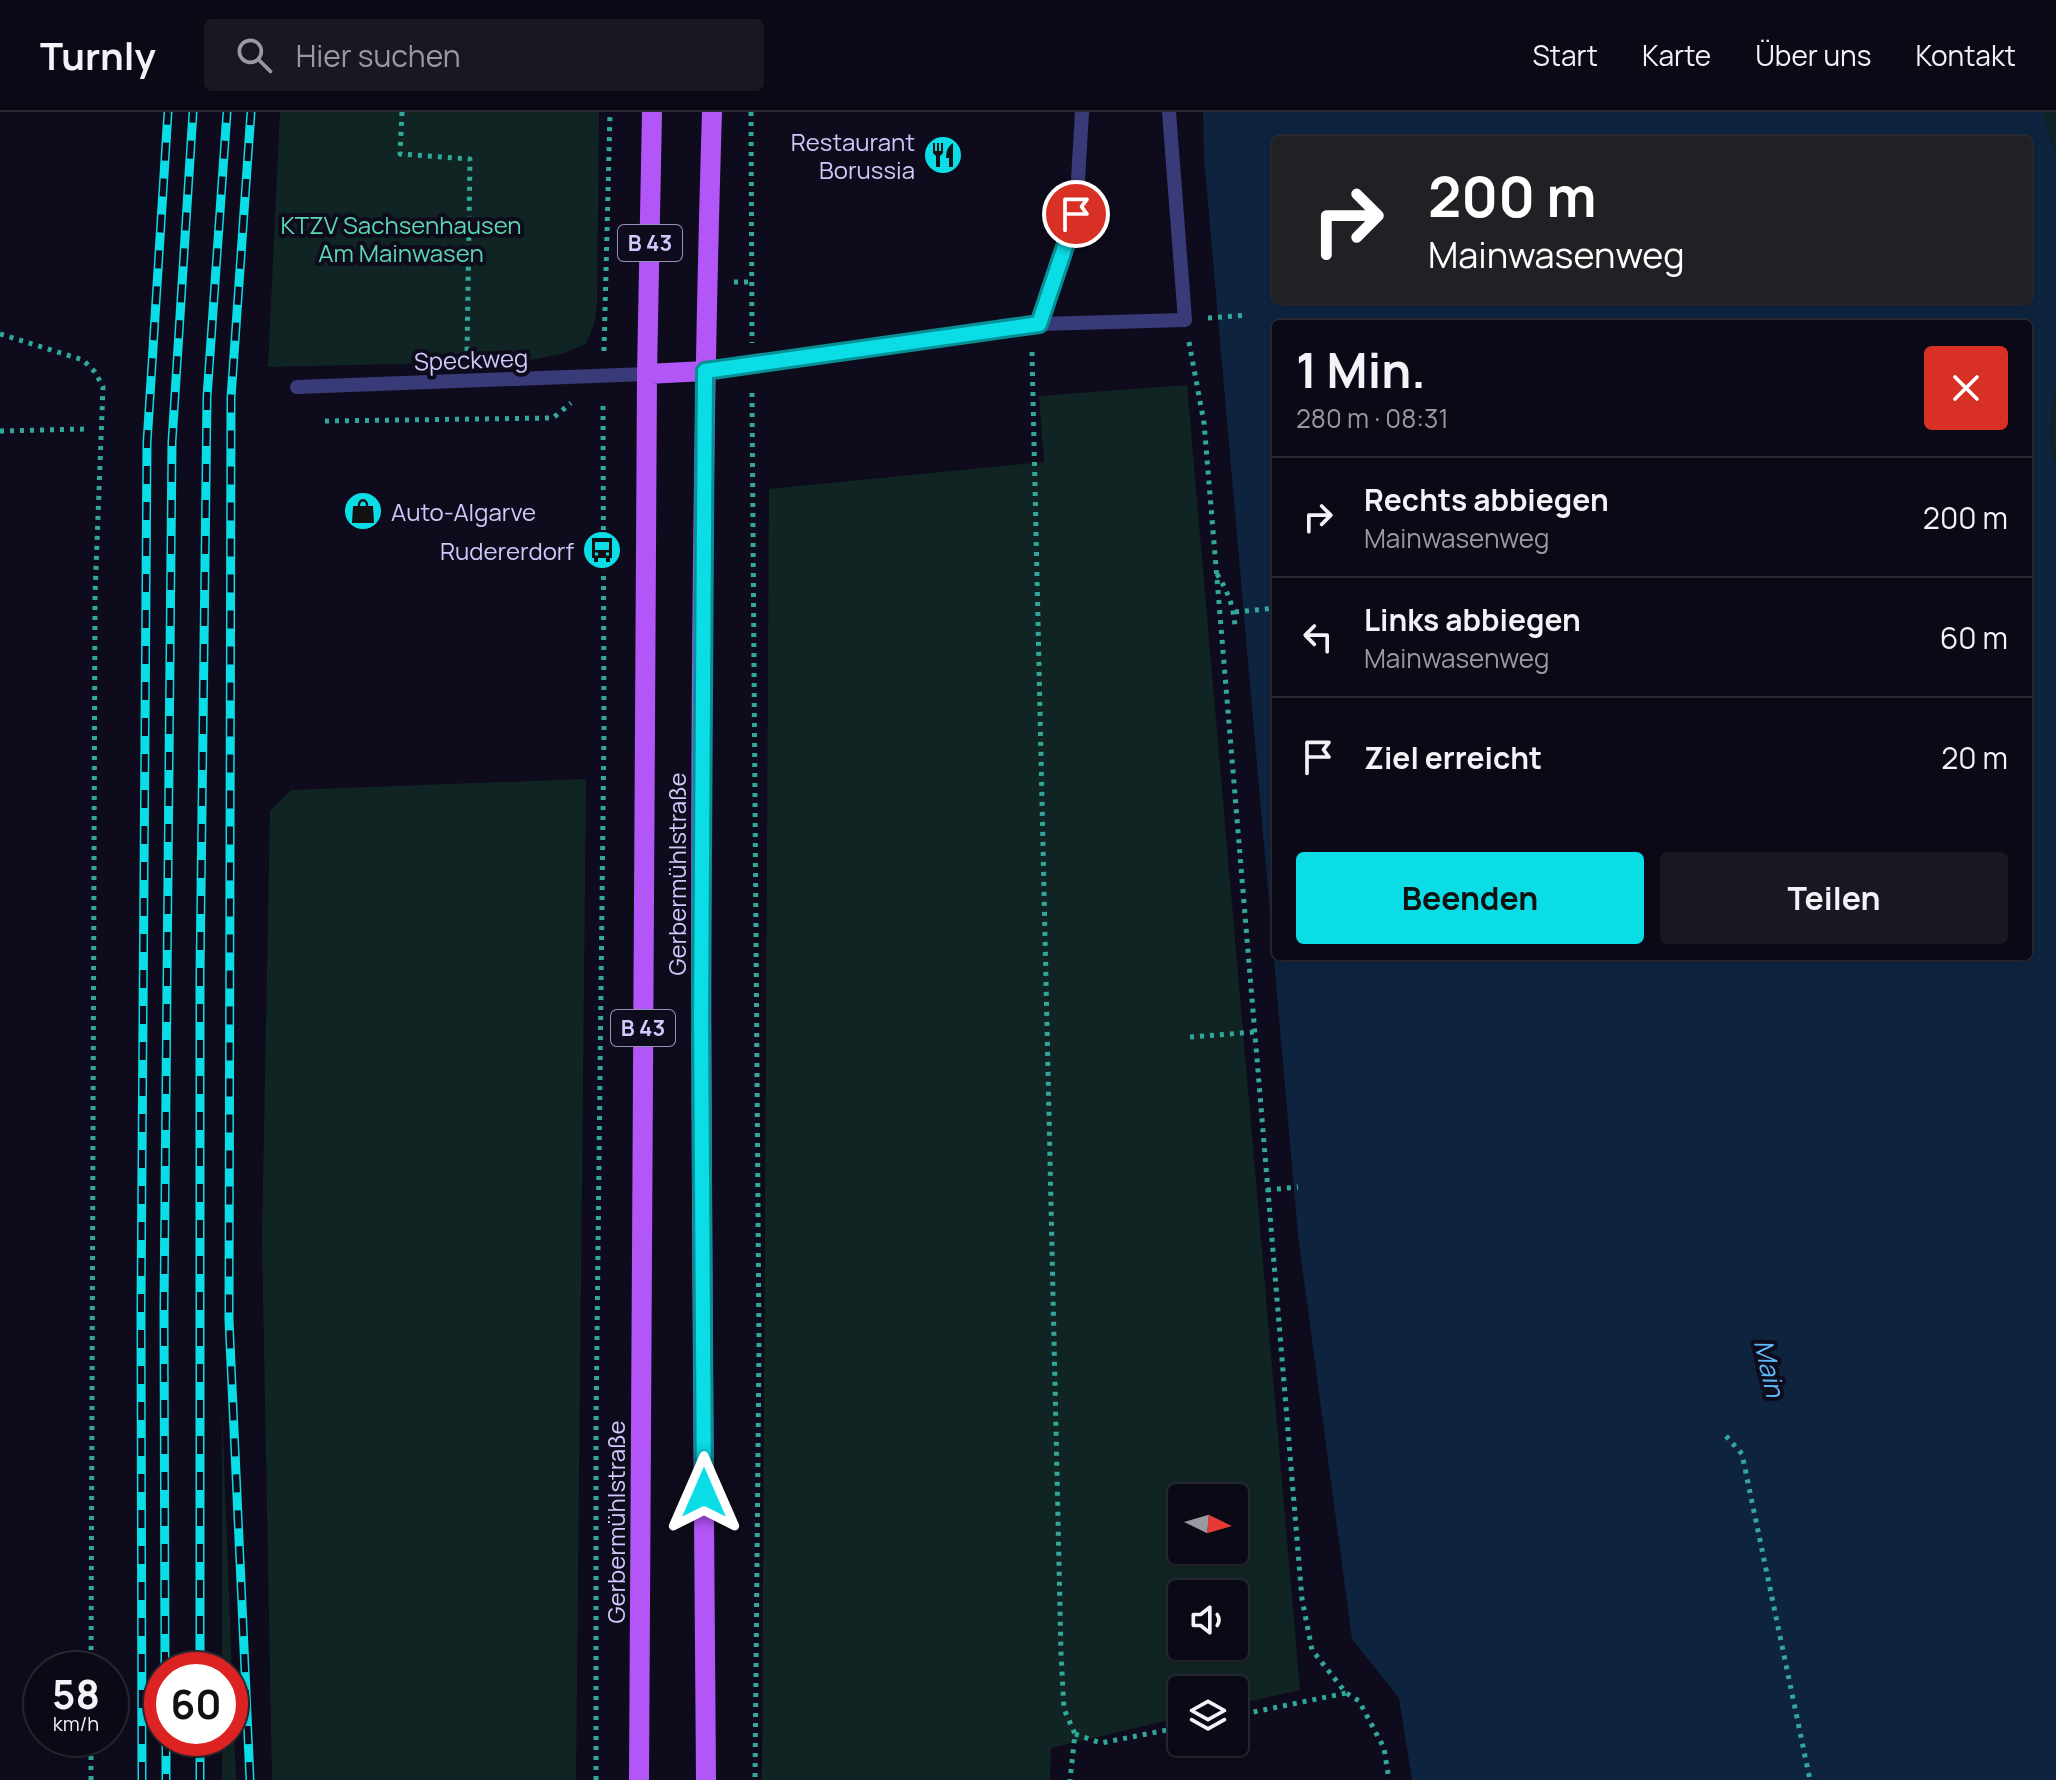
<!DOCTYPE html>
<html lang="de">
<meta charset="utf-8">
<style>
:root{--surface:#0a0915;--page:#181722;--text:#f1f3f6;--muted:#999aa0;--line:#2a2a34;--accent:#0bdde7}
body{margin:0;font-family:Manrope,sans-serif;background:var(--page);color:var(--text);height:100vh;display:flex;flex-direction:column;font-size:30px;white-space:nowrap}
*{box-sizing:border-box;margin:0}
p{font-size:26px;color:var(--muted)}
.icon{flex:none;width:44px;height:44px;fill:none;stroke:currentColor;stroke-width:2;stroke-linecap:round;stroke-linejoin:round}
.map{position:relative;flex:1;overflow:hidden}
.panel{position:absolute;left:1272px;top:208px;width:760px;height:640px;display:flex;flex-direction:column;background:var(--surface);border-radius:8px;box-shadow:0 2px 6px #0004,0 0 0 2px var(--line)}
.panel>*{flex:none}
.top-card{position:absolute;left:1272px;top:24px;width:760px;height:168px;border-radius:8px;box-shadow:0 2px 6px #0004,0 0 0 2px var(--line);background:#202124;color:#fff;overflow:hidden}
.needle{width:52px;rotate:95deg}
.controls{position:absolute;left:1168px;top:1372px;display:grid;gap:16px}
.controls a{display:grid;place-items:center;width:80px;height:80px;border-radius:8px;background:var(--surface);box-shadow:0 2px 6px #0004,0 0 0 2px var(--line);font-size:40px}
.speed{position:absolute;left:24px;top:1540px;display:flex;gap:16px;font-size:40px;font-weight:700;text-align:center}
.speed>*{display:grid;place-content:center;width:104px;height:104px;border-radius:50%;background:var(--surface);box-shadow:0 2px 6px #0004,0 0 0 2px var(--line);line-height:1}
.speed small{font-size:20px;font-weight:400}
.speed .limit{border:12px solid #d22;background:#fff;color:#111}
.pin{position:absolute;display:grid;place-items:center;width:68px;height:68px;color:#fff;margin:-34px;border:4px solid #fff;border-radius:50%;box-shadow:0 2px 8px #0007}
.me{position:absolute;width:88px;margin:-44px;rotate:0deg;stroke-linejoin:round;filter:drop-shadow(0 0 6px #0008)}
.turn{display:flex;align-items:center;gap:28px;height:168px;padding:0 24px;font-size:36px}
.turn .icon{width:104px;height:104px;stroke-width:2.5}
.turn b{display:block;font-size:56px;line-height:68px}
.round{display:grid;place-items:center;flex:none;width:84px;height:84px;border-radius:8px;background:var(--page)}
.headline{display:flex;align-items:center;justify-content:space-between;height:136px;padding:0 24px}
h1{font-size:48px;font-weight:700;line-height:60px}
.cta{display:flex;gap:16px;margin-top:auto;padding:16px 24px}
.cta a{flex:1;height:92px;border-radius:8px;background:var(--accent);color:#111;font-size:32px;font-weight:700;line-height:92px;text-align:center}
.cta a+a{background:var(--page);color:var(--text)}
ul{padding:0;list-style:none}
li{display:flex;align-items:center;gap:24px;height:120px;padding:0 24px;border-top:2px solid var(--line)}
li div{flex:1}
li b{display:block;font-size:30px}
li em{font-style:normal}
header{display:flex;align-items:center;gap:48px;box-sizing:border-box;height:112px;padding:0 40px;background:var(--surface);border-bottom:2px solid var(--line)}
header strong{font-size:38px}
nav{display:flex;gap:44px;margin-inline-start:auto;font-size:28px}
.search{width:560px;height:72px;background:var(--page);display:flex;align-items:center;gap:20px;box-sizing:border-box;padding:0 28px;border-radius:8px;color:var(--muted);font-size:30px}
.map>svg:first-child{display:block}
.green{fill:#102523;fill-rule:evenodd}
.water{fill:#0e233e;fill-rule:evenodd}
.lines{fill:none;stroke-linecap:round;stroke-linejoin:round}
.path{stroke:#32a89a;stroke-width:5;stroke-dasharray:4 6;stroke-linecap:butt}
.service{stroke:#393b79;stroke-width:14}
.primary{stroke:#b256f7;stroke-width:20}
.rail-casing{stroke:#0bdde7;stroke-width:9}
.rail{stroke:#0e0c1c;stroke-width:6;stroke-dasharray:18;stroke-linecap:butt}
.route-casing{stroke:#079096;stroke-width:20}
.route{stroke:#0bdde7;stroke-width:14}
.labels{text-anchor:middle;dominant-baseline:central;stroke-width:8;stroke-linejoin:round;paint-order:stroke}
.shield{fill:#0e0c1c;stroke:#9491b9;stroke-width:2}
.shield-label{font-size:22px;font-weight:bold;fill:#cdcafc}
.poi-label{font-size:24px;fill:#cdcafc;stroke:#0e0c1c;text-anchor:end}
.park-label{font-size:24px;fill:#5bd7b1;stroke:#0e0c1c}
.street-label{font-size:24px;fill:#cdcafc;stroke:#0e0c1c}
.water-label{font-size:26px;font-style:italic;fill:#5db8f7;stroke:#0e0c1c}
</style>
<header>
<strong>Turnly</strong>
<div class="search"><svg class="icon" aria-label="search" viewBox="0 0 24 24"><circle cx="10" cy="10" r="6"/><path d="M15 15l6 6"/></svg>Hier suchen</div>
<nav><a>Start</a><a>Karte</a><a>Über uns</a><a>Kontakt</a></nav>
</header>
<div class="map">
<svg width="2056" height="1668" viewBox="0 0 2056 1668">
<rect width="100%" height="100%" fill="#0e0c1c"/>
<path class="green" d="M280,0h319l-2,194 -3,18 -8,20 -24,10 -37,7 -257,6z
M2043,0h13v44z
M1187,273l113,1305 -66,15v-15h-52v27l-131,31 -1,32h-288l7,-1291 275,-27 -5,-66zM1182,1386h52v52h-52zM1182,1482h52v52h-52z
M2056,275v75l-4,-4 -1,-45z
M586,667l-10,1001h-304l-10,-541 8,-428 21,-21z
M222,1298l14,370h-14v-42h8v-68h-8z"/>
<path class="water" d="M1203,0h840l13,44v231l-5,26 1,45 4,4v1318h-644l-13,-82 -47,-59 -54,-404 -94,-1078zM1276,28h752v160h-752zM1276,212h752v632h-752z"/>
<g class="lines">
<path class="path" d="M402,0l-2,42 70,5 -3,195
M751,0l1,231
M734,170h19
M1208,206l39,-3
M0,222l83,26 12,12 8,15 -8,207 -4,1076
M1189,230l15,81 98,1176 10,51 34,43 13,8 25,47 5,32
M604,239l6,-239
M1032,240l29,1302 3,55 11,25 -5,46
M752,281l7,952 -4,435
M325,309l228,-3 18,-15
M0,319l86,-2
M1217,462c11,18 17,33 18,54
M1235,500l41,-4
M1190,925l65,-5
M1267,1078l31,-3
M1726,1324l16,18 68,326
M1234,1604l112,-23
M1075,1622l26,9 81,-16
M91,1668v-42
M596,1668v-356l8,-696 -1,-327"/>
<path class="service" d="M1039,212l37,-110 6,-102
M705,259l47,-5 287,-42 146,-4 -16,-208
M297,275l350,-13"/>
<path class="primary" d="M647,262l58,-3
M639,1668l8,-1406 5,-262
M706,1668c-4,-556 -11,-1112 6,-1668"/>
<defs>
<path id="rail" d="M165,1558l-1,-363 8,-865 21,-330
M200,1558v-694l7,-579 20,-285
M166,1626v42
M142,1668l-1,-471 6,-866 21,-331
M200,1668v-42
M250,1668l-21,-460 2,-922 20,-286"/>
</defs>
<use href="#rail" class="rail-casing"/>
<use href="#rail" class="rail"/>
</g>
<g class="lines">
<defs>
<path id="route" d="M704,1381l-3,-476 4,-646 334,-47 37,-110"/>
</defs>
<use href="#route" class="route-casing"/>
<use href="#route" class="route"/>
</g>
<defs>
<symbol id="restaurant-disc" viewBox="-11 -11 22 22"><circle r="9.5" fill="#0bdde7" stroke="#0e0c1c"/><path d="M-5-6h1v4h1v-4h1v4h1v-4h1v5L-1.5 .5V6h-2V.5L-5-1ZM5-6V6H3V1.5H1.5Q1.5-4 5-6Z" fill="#111"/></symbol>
<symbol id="shop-disc" viewBox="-11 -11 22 22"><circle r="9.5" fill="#0bdde7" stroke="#0e0c1c"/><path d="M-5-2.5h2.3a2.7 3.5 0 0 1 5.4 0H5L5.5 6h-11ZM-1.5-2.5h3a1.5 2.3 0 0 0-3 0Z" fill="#111"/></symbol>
<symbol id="bus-disc" viewBox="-11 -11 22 22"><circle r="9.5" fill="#0bdde7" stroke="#0e0c1c"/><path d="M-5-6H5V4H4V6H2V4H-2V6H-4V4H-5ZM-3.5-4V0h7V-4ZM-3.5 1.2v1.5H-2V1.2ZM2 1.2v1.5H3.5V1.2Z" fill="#111"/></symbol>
</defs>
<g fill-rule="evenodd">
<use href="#restaurant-disc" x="921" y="21" width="44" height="44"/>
<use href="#shop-disc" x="341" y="377" width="44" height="44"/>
<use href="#bus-disc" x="580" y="416" width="44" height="44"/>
</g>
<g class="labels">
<g class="shield">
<rect x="618" y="113" width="64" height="36" rx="6"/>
<rect x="611" y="898" width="64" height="36" rx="6"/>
</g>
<g class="shield-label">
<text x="650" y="131">B 43</text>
<text x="643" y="916">B 43</text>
</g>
<g class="poi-label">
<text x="915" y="29">Restaurant<tspan x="915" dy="28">Borussia</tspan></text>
<text x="391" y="399" text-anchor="start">Auto-Algarve</text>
<text x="574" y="438">Rudererdorf</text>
</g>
<g class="park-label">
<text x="401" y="112">KTZV Sachsenhausen<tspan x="401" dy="28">Am Mainwasen</tspan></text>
</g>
<g class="street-label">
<text transform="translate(471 247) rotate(-2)">Speckweg</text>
<text transform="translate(676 762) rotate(-90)">Gerbermühlstraße</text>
<text transform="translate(615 1410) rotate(-90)">Gerbermühlstraße</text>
</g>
<g class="water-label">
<text transform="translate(1770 1256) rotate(77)">Main</text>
</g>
</g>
</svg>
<div class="controls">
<a><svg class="needle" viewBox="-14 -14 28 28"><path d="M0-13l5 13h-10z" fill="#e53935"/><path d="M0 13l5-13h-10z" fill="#999aa0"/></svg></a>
<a><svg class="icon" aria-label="sound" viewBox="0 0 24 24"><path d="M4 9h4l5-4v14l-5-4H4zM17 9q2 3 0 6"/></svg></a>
<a><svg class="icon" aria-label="layers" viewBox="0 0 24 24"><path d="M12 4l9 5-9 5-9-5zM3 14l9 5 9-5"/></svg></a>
</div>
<div class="speed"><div>58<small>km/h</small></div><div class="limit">60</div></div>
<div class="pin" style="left:1076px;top:102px;background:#d93025"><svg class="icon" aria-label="arrive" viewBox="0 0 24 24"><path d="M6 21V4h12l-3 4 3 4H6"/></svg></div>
<svg class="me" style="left:704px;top:1381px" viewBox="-20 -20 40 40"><path d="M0-17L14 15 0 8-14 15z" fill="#0bdde7" stroke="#fff" stroke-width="4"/></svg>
<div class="top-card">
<div class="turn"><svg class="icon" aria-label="right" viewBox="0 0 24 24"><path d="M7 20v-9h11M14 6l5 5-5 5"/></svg><div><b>200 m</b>Mainwasenweg</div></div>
</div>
<section class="panel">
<div class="headline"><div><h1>1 Min.</h1><p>280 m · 08:31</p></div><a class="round" style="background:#d93025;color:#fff"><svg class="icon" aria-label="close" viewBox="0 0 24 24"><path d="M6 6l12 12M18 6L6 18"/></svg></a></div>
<ul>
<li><svg class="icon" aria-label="right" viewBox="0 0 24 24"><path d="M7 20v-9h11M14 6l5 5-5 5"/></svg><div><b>Rechts abbiegen</b><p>Mainwasenweg</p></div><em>200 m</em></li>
<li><svg class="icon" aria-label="left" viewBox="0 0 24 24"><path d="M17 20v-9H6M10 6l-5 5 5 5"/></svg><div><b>Links abbiegen</b><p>Mainwasenweg</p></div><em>60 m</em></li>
<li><svg class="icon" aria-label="arrive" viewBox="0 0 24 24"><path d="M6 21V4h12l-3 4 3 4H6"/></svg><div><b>Ziel erreicht</b></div><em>20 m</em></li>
</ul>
<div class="cta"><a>Beenden</a><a>Teilen</a></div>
</section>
</div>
